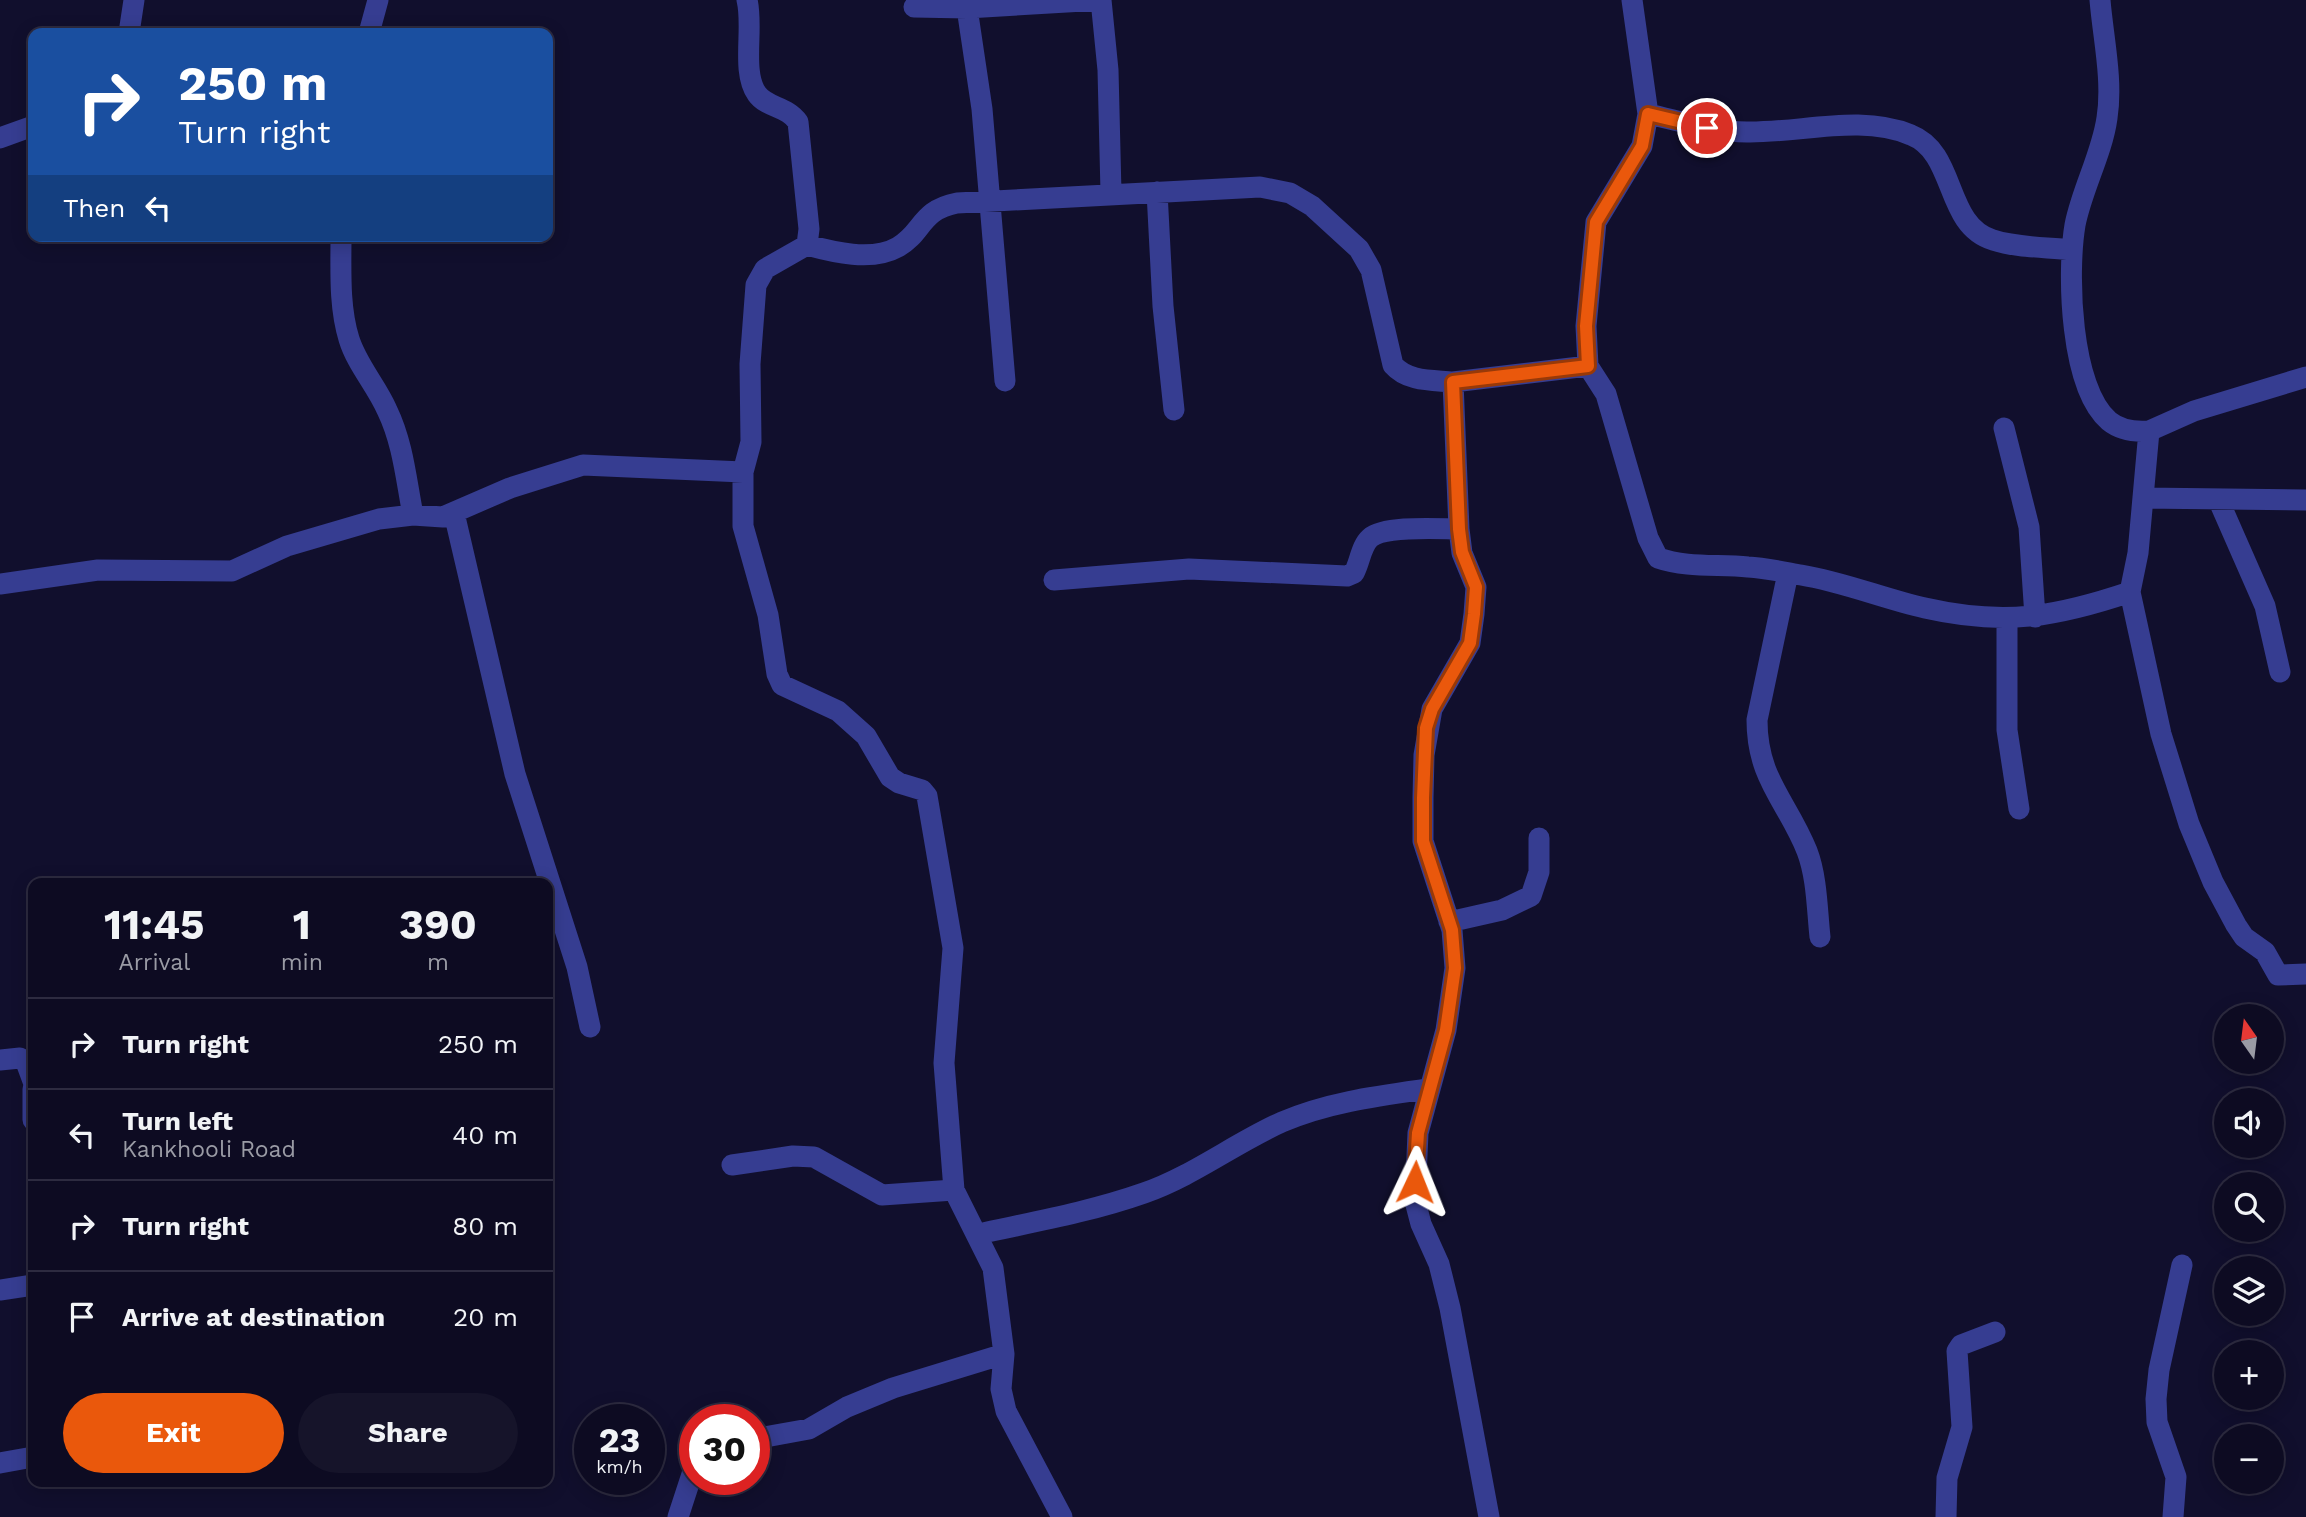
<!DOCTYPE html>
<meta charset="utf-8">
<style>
:root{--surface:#0d0b22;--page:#16142a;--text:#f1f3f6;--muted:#9a9ba5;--line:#2d2b40;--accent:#ea580c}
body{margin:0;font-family:"Work Sans",sans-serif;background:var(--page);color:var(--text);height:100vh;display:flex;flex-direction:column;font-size:26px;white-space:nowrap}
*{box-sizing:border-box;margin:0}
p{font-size:23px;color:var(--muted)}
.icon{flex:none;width:38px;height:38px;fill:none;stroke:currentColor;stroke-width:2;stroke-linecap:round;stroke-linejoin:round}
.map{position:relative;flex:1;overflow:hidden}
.panel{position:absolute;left:28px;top:878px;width:525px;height:609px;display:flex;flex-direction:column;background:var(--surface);border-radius:14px;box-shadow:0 4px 18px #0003,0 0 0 2px var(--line)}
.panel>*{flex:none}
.banner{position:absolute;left:28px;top:28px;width:525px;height:214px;border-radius:14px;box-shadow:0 4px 18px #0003,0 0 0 2px var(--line);background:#1a4fa0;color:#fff;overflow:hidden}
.needle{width:46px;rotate:346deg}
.buttons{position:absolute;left:2214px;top:1004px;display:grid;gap:14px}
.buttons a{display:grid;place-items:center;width:70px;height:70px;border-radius:50%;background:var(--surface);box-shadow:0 4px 18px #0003,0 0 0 2px var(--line);font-size:35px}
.speed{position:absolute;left:574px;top:1404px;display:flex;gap:14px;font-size:35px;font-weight:700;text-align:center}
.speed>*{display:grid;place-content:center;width:91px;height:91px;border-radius:50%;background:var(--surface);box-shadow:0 4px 18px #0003,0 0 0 2px var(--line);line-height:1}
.speed small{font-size:18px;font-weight:400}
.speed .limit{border:10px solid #d22;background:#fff;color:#111}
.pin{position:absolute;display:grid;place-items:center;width:60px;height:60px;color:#fff;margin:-30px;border:4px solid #fff;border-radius:50%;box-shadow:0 2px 7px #0007}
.me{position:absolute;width:77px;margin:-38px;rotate:2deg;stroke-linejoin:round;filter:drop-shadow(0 0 5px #0008)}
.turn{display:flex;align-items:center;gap:24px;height:147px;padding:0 35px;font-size:32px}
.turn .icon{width:91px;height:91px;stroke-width:2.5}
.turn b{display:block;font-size:49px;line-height:60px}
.then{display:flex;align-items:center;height:66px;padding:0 35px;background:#0003;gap:14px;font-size:26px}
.eta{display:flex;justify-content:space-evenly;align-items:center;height:119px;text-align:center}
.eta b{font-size:42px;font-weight:700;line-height:49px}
.primary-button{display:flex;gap:14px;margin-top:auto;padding:14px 35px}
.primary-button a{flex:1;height:80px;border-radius:42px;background:var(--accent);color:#fff;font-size:28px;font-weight:700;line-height:80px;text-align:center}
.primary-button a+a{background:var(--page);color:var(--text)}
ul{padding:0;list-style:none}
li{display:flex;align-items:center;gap:21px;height:91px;padding:0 35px;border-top:2px solid var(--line)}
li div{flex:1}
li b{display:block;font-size:26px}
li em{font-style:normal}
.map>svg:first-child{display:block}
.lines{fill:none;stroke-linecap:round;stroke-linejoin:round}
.minor{stroke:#363d91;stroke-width:21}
.route-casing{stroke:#983908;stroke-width:18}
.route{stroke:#ea580c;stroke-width:12}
</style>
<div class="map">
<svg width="2306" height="1517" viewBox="0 0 2306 1517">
<rect width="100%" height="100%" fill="#110f2d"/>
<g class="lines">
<path class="minor" d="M747,0c7,27 -6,72 10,94 10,14 30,12 41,28l11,107 -2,16 -42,24 -9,16 -6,79 1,78 -8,30v54l25,89 9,59 5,11 56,26 28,25 24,41 9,6 23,7 5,6 26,152 -9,115 10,127 39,78 11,86 -3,35 5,22 56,106
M1101,0l7,70 3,123
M2100,0c3,37 13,80 7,118 -5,36 -25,71 -32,107 -8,48 -5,163 34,196 11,9 27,11 40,10
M914,7l53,1 134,-8
M967,8l15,101 23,272
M129,33l5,-33
M369,33l9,-33
M1648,114c32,7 66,18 99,18 54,1 114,-18 164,3 46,18 33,90 82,105 24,8 54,7 79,10
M0,138l33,-12
M1157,192l6,114 11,104
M341,236c0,34 -2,71 8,103 8,26 27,46 38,71 16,33 19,69 26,105
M807,245c26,7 65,17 91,2 25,-14 22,-37 59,-44l303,-16 30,6 22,13 47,43 12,21 22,95c15,17 39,15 60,17l6,147 3,24 14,34 -2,27 -4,29 -38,66 -8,46 -1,43v43l29,89 3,38 -9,62 -28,103 -3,68 6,23 18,40 11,44 39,209
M1588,366l18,28 42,144 10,20c29,10 60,6 90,9 18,1 36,5 53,8 43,7 83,24 124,33 79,18 131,9 205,-16
M1588,366l-2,-40 10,-104 46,-76 6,-32 -16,-114
M2306,377l-112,34 -45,20 -11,122 -8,39 31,142 28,90 24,58 23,43 8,12 21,15 13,23 28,-1
M1453,382l135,-16
M2004,428l25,99 6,90
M2144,498l162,2
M2218,499l47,107 15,66
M454,513l61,261 62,193 13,60
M1788,573l-31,147c0,59 30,81 50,131 10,26 10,58 13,86
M1054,580l135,-11 158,7 7,-3c6,-11 7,-27 16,-35 15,-13 69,-9 89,-9
M0,584l98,-14 134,1 55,-25 92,-27 34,-4 30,2 67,-29 73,-23 160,7
M2007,619v111l12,79
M1449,922l53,-12 29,-14 8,-24v-34
M0,1060l20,-2 6,4 7,19
M33,1089v31
M732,1165l61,-9 21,1 68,38 72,-5
M978,1234c55,-12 112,-22 166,-41 49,-17 91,-50 138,-71 47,-20 96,-26 146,-33
M0,1290l33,-5
M754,1439l55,-10 38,-22 46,-19 111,-34
M0,1463l33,-6
M678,1517l17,-52
M1946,1517l1,-39 15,-51 -5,-76 4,-6 34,-13
M2173,1517l3,-40 -19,-55 -1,-23 3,-29 23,-105"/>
</g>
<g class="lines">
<defs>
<path id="route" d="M1415,1182l3,-49 28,-103 9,-62 -3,-38 -29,-89v-43l3,-70 6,-19 38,-66 4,-29 2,-27 -14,-35 -3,-23 -6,-147 135,-16 -2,-40 10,-104 46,-76 6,-32 59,14"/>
</defs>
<use href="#route" class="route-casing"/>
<use href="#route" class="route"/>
</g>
</svg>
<div class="buttons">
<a><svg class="needle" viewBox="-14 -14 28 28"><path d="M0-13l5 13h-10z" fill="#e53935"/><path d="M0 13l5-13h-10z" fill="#9a9ba5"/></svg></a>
<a><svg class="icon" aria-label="sound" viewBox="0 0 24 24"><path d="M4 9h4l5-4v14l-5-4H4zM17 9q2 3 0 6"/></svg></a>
<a><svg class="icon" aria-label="search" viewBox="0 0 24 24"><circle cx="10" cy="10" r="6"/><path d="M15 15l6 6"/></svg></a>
<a><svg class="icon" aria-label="layers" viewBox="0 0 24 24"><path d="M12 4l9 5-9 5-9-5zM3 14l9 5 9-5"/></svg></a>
<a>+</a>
<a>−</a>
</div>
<div class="speed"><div>23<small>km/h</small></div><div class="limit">30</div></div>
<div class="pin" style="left:1707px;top:128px;background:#d93025"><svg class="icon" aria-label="arrive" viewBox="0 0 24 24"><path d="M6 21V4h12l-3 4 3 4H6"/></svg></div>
<svg class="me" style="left:1415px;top:1182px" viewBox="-20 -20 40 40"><path d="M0-17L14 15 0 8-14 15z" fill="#ea580c" stroke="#fff" stroke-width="4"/></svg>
<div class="banner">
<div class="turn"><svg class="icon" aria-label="right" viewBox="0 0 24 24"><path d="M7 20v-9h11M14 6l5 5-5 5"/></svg><div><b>250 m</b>Turn right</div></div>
<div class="then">Then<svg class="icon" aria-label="left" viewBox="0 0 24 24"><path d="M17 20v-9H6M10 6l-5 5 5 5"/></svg></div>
</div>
<section class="panel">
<div class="eta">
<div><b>11:45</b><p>Arrival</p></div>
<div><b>1</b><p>min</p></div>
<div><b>390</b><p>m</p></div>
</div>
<ul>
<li><svg class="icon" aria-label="right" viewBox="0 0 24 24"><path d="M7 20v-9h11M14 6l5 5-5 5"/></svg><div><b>Turn right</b></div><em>250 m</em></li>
<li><svg class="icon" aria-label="left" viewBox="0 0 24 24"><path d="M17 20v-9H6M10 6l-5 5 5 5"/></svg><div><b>Turn left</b><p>Kankhooli Road</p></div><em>40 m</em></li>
<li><svg class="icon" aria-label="right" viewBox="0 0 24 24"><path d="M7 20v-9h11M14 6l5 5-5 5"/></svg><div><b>Turn right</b></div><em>80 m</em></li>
<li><svg class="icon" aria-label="arrive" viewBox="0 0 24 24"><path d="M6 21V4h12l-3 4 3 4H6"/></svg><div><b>Arrive at destination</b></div><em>20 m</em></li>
</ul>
<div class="primary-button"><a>Exit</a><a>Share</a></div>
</section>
</div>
